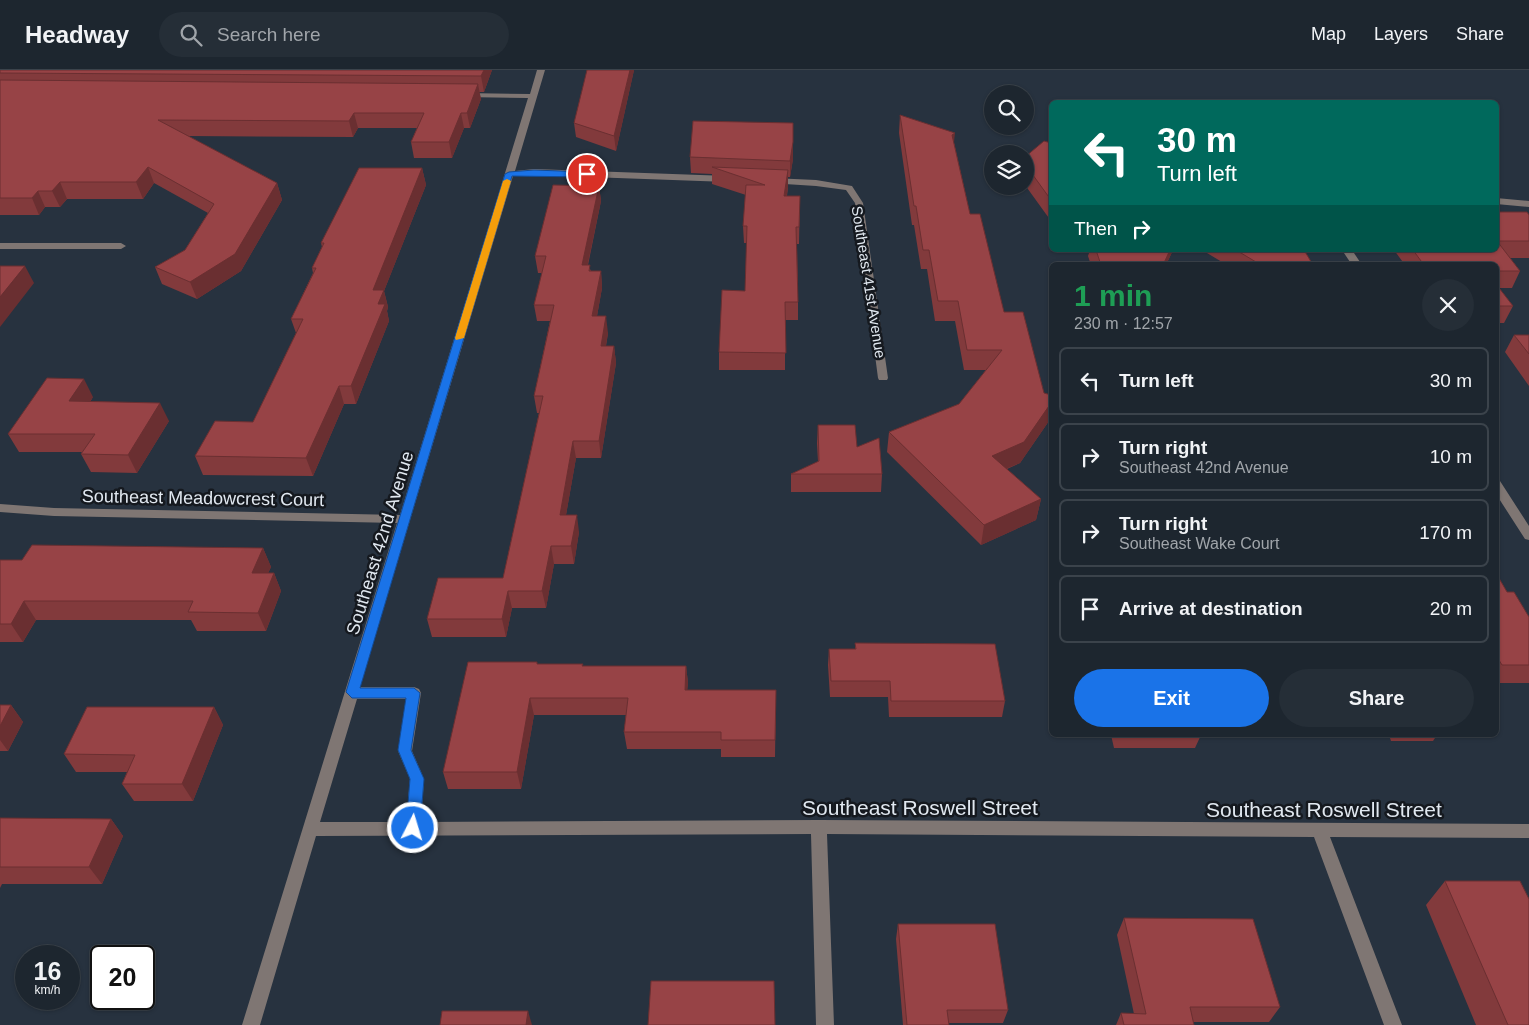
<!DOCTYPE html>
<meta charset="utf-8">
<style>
:root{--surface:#1d262f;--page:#252e37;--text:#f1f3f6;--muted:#a0a5aa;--line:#3b434b;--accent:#1a73e8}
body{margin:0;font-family:Helvetica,sans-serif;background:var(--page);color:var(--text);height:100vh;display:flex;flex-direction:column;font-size:19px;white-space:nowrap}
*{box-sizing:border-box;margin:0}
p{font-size:16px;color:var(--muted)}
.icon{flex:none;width:28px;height:28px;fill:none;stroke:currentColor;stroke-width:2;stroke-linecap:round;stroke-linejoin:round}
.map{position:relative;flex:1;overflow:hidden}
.side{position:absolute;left:1049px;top:192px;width:450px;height:475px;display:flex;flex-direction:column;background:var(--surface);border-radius:8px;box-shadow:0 1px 4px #0004,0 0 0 1px var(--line)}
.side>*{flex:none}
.banner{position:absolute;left:1049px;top:30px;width:450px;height:152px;border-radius:8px;box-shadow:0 1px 4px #0004,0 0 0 1px var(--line);background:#00695c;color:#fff;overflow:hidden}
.buttons{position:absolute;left:984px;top:15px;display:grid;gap:10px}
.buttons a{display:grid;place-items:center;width:50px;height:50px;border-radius:50%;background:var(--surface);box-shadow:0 1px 4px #0004,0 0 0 1px var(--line);font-size:25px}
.speed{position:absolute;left:15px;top:875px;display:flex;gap:10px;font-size:25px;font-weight:700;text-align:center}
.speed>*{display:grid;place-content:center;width:65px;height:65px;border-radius:50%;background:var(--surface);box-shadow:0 1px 4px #0004,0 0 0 1px var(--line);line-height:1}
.speed small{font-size:12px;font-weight:400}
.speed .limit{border:2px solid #111;border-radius:8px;background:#fff;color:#111}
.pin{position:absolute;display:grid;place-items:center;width:42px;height:42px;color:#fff;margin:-21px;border:2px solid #fff;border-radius:50%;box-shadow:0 1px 5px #0007}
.me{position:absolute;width:55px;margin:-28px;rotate:5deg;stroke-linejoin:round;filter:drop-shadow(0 0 4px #0008)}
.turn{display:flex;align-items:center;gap:18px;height:105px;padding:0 25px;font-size:22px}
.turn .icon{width:65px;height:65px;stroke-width:2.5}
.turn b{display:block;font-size:35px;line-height:42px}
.then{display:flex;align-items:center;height:48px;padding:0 25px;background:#0003;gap:10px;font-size:19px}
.round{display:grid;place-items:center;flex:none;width:52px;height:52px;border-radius:26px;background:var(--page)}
.head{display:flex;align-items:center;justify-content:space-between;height:85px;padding:0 25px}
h1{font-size:30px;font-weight:800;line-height:38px;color:#1e9e55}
.primary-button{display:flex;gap:10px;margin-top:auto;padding:10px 25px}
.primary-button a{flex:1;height:58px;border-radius:30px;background:var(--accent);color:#fff;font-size:20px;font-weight:800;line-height:58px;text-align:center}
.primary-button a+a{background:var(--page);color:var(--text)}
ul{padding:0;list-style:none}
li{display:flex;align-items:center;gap:15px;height:68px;margin:0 10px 8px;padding:0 15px;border:2px solid var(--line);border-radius:8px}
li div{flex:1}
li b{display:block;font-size:19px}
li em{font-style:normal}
header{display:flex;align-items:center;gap:30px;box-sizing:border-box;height:70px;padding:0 25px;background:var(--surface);border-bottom:1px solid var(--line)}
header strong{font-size:24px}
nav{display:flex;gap:28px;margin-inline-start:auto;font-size:18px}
.search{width:350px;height:45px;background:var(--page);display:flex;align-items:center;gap:12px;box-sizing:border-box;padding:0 18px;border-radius:28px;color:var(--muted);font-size:19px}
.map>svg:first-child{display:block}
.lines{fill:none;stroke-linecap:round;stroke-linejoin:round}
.minor{fill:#7f7673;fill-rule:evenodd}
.wall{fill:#823a3c}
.shaded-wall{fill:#6a2f31}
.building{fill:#974346;stroke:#6a2f31}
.route{fill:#1a73e8;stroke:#114b97}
.slow{fill:#f59e0b}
.labels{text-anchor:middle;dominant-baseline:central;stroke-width:5;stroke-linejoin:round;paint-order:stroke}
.far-street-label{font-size:15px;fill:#e1e8f0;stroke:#15191f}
.street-label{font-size:18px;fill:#e1e8f0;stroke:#15191f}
.near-street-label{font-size:21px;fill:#e1e8f0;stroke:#15191f}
</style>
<header>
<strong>Headway</strong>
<div class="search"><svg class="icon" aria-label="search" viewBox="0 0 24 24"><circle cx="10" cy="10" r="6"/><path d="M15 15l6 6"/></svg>Search here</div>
<nav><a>Map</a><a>Layers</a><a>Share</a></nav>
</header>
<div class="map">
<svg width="1529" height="955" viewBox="0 0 1529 955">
<rect width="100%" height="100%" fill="#27323f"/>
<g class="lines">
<path class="minor" d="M537,0h8l-30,101 19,-2 194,7 4,3 -4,3 -194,-7 -21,1 -153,511h54l5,2 2,4 -9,58 12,28 -3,43 398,-2 710,4v14l-199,-1 72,188h-18l-70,-188 -487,-3 7,191h-18l-5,-191 -495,2 -56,189h-18l155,-502 -343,-7 -54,-4v-8l54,4 346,7 128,-417 -65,-1 -4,-2 4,-2 67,1zM357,629h49l-8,52 12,28 -4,43h-86z
M772,108l44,2 36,6 11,17 25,175 -1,2h-8l-1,-2 -23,-175 -9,-13 -30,-4 -47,-3 -1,-2z
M1496,128l33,3v6l-33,-3z
M0,173h121l5,3 -5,3h-121z
M1342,180h10l10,15h-10z
M1496,410l4,1 29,45v14l-4,-1 -29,-45z"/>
</g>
<path class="wall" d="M0,0h492l-8,22h-5l2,7 -11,29h-6l-12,30h-38l-3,-16 6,-14h-59l-5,9 -165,-1 89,47 5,17 -41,71 -44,28 -35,-15 -7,-17 30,-17 23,-37 -54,-30 -11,16h-76l-7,8h-15l-6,8h-39z
M634,0l-18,81 -40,-14 -2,-14z
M900,45l54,28 16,71 34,98 40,81 7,2v23l-31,45 -13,6 34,30 -5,21 -55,25 -94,-93 2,-20 70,-28 27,-34h-22l-9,-49h-20l-8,-52h-6l-7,-44h-2l-13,-92z
M1051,73v78l-26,-36v-28z
M690,87l103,2 -3,18h-2v10l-1,9h13l-1,48h-2l1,58v18h-13v50h-66v-18l26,-61 2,-48h-3l-1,-17 3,-31 -34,-11v-10l-21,-1z
M422,98l4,17 -42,106 4,16 -1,4 2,10 -33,83h-12l-31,72 -110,-1 -8,-19 58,-34 43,-89 -5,-14 22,-46 -1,-5 10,-21 -1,-4z
M599,116l2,15 -13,64 3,6h10l1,17 -5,28 11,17 -2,13h8l2,17 -15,95h-25l-10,57 13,17 -5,32h-20l-8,44h-34l-6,29h-74l-5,-18 76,-41 36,-165h-2l-3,-17 16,-75h-13l-3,-16 8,-32h-4l-3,-17z
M1496,142l33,3v43h-19l10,13 -8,17h-13l14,18 -9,17h-8v-58h-91l-11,-15h102z
M1090,180h83l-7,15h-75l-3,-9z
M1202,180h102l9,15h-86z
M1514,265h15v51l-24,-34z
M93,327l-3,5 79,19 -32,52 -46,-1 -10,-18 1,-2h-63l-11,-18z
M818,355l39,22 25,27 -1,18h-90v-18l27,-12 -1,-19z
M263,478l8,19 -3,6h6l7,18 -15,40h-69l-6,-11h-155l-13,22h-23v-82h22z
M1496,503l11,19 22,25v66h-33z
M855,573l150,58 -3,16h-113l-1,-20h-58l-2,-32 1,-16h26z
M538,594l45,2h103l2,17 -1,7h89l-1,67h-54v-8h-94l-3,-17 2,-17h-92l-13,74h-73l-5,-17z
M0,635h11l12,17 -15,29h-8z
M214,637l9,18 -30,76h-59l-12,-17 5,-12h-51l-12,-18z
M1111,665h90l-6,13h-81z
M1389,665h48l-4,6h-42z
M0,748l111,1 12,17 -21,48h-100l-2,4z
M1445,811l84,144h-53l-50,-120z
M1124,848l156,89 -11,15h-76l1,3h-78l5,-12 13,1 -17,-79z
M898,854l110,86 -5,13h-54v2h-46l-7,-86z"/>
<path class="shaded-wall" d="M484,0h8l-8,22 -3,-16z
M630,0h4l-18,81 -2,-15z
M478,14l3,15 -11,29 -3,-15z
M354,43l4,15 -5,9 -4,-16z
M461,43l3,15 -12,30 -3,-16z
M955,63l-2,19 -1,-17z
M793,72v17l-3,18v-16z
M148,97l6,16 -11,16 -7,-17z
M422,98l4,17 -42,106 4,16 -1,4 2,10 -33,83 -5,-18 22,-96z
M788,100v17l-4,26v-17z
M60,112l7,17 -7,8 -8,-16z
M277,113l5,17 -41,71 -44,28 -7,-17z
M599,116l2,15 -17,81 -2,-17z
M38,121l7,16 -6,8 -7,-17z
M1170,180h3l-7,15h-3z
M25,196l9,17 -34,44v-30z
M601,201l1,17 -8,45 -2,-17z
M606,246l2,17 -5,30 -2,-17z
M614,276l2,17 -15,95 -2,-17z
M84,309l9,18 -14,22 -10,-18z
M339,316l5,18 -31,72 -7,-18z
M160,333l9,18 -32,52 -9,-18z
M1051,333v15l-31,45 -31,13 3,-20z
M573,371l3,17 -13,74 -3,-17z
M1041,429l-5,21 -55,25 3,-20z
M577,445l2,17 -5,32 -3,-18z
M551,476l3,18 -8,44 -4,-17z
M263,478l8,19 -11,24 -8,-18z
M274,503l7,18 -15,40 -8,-18z
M508,521l4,17 -6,29 -4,-18z
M24,531l12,19 -13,22 -12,-18z
M686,596l2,17 -2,24 -1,-17z
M530,628l4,17 -13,74 -4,-17z
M11,635l12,17 -15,29 -8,-11v-14z
M214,637l9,18 -30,76 -11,-17z
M111,749l12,17 -21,48 -13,-17z
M528,941l4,14h-6z"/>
<path class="building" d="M0,0h484l-3,6 -481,-3z
M587,0h43l-16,66 -40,-13z
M0,10l478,4 -11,29h-6l-12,29h-38l13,-29h-70l-5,8 -191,-1 119,63 -42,71 -45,28 -35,-15 30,-17 29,-46 -66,-37 -12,15h-76l-8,9h-14l-6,7h-32z
M900,45l55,18 -3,2 18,79h10l24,98h19l21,81 7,2v8l-27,39 -32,14 49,43 -57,26 -95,-93 70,-28 43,-54h-35l-9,-49h-20l-9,-51h-6l-7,-44h-2z
M693,51l100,2v19l-3,19 -100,-4z
M1044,71l7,2v57l-26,-36v-7z
M712,97l76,3 -4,26h16l-1,31h-3l2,75h-13l1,51 -67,-1 3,-62 23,1 2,-65h-4l3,-41h19z
M359,98h63l-49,122h11l-6,14h7l-34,82h-12l-33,72 -111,-2 20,-35 38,1 50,-103h-12l25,-51h-4l12,-25h-3z
M553,115l46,1 -17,79h8l-1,6h12l-9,45h14l-5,30h13l-15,95h-26l-13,74h17l-6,31h-20l-9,45h-34l-6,28h-75l11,-41h65l40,-182h-9l20,-91h-20l12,-49h-11z
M1496,142h31l2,3v26h-32l23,30h-24v-6h-72l-11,-15h83z
M1096,180h74l-7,15h-62z
M1236,180h68l9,15h-52z
M0,196h25l-25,31z
M1496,214l17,22h-17z
M1514,265h15v19z
M47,308l37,1 -15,22 91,2 -32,52 -47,-1 14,-20h-87z
M818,355h37l2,22 22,-9 3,36h-91l28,-13z
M32,475l231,3 -11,25h22l-16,40 -70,-1 5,-11h-169l-13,23h-11v-64h22z
M1496,503l11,19h7l15,25v48h-27l-6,-10z
M855,573l140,1 10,57h-114l-1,-20h-59l-2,-32h27z
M468,592h69v2h46l-1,2h104l-1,24h91l-1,50h-54v-8h-97l4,-34h-98l-13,74h-74z
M0,635h11l-11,21z
M87,637h127l-32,77h-60l13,-29 -71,-1z
M0,748l111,1 -22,48h-89z
M1445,811h75l9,18v126h-21z
M1124,848l129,1 27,88h-90l4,18h-70l-3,-12 25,1z
M898,854h97l13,86h-61l2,15h-42z
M651,911h123l1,44h-127z
M442,941h86l-2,14h-86z"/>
<path class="route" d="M534,100l53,2 4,2 -4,3 -75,-1 -152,512h54l6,5 -9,57 13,29 -4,49 -2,5 -5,1 -5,-1 -2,-5 4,-49 -12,-29 8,-52h-54l-6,-6 159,-518 4,-2z"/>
<path class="slow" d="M507,109l4,2 -47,157 -8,2 -1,-2 48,-157z"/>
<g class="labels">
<g class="far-street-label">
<text transform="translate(869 212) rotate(81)">Southeast 41st Avenue</text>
</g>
<g class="street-label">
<text transform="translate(203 428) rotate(1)">Southeast Meadowcrest Court</text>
<text transform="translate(380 473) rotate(-73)">Southeast 42nd Avenue</text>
</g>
<g class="near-street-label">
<text x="920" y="737">Southeast Roswell Street</text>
<text x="1324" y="739">Southeast Roswell Street</text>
</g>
</g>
</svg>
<div class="buttons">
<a><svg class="icon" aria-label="search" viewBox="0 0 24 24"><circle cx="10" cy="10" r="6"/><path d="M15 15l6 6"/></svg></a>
<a><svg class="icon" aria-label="layers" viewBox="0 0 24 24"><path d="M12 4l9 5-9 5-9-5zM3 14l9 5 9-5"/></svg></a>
</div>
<div class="speed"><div>16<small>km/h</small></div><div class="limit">20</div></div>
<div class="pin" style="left:587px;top:104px;background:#d93025"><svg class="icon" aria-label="arrive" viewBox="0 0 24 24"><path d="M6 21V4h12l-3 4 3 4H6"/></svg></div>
<svg class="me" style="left:413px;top:758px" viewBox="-20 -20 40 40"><circle r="17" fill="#1a73e8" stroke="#fff" stroke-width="3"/><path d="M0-11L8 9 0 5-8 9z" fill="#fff"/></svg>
<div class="banner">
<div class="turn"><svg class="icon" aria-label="left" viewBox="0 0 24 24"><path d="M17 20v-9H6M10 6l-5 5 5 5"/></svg><div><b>30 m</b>Turn left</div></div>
<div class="then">Then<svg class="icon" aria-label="right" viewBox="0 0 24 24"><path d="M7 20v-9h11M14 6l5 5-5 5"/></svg></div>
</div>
<section class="side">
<div class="head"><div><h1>1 min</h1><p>230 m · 12:57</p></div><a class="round"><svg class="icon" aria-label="close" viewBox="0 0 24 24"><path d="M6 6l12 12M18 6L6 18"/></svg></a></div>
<ul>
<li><svg class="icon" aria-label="left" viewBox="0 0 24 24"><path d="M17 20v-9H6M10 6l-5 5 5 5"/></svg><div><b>Turn left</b></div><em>30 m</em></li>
<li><svg class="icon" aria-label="right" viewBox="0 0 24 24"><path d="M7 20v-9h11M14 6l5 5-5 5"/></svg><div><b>Turn right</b><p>Southeast 42nd Avenue</p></div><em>10 m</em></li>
<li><svg class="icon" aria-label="right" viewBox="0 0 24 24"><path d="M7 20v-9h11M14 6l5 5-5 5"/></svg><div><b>Turn right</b><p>Southeast Wake Court</p></div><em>170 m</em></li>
<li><svg class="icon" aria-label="arrive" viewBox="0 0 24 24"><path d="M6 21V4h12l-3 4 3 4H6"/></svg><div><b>Arrive at destination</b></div><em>20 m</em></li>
</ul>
<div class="primary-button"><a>Exit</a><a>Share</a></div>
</section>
</div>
